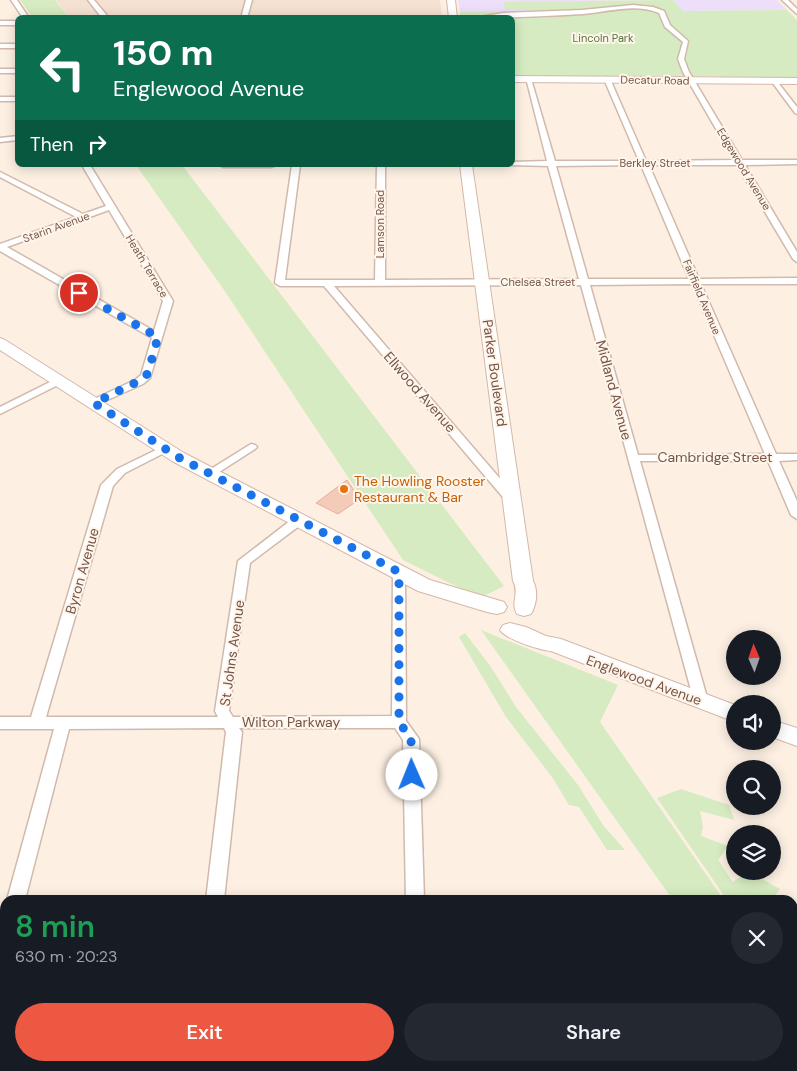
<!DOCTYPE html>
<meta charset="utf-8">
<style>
:root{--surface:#171b24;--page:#242831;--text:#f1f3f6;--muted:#9ea1a6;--accent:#ec5842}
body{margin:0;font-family:"DM Sans",sans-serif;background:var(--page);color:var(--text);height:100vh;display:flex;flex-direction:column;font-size:19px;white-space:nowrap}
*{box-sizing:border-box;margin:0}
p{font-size:16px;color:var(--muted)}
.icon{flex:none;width:28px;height:28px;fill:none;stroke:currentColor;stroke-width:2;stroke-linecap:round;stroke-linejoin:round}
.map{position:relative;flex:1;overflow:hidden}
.side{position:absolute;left:0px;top:895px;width:798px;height:176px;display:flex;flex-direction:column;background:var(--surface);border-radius:15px 15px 0 0;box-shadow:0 2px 12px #0003}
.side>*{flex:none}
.guide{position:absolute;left:15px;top:15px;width:500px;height:152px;border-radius:8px;box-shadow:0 2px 12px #0003;background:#0b6e4f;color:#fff;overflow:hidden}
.needle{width:32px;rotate:358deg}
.fabs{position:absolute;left:726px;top:630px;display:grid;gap:10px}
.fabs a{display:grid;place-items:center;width:55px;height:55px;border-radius:50%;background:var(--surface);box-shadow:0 2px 12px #0003;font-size:25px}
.pin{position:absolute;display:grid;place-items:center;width:42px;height:42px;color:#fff;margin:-21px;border:2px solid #fff;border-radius:50%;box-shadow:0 1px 5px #0007}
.me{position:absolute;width:55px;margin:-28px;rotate:359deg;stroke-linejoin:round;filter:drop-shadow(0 0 4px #0008)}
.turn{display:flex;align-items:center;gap:18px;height:105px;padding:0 15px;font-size:22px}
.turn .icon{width:65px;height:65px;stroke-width:2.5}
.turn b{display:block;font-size:35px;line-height:42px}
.then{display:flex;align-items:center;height:48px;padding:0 15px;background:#0003;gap:10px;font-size:19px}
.round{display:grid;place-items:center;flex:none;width:52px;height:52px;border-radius:26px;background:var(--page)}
.headline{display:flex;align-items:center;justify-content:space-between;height:85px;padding:0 15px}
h1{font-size:30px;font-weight:600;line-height:38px;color:#1e9e55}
.action{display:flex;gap:10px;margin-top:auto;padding:10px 15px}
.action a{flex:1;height:58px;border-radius:30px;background:var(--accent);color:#fff;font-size:20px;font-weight:600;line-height:58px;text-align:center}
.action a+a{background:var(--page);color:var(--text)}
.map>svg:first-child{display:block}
.residential{fill:#f5e1d1}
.education{fill:#eddff9}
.green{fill:#d6ebc1}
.building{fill:#f4cbb9;stroke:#e7af99}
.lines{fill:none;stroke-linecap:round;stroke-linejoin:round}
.street-casing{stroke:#d1b9ac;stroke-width:3}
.secondary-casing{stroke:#d4b8a9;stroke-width:2}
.street{fill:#fff;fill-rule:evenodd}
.secondary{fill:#fff;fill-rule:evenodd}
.route{stroke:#1a73e8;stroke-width:9;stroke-dasharray:0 16.2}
.food-dot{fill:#e8710a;stroke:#fff5ea;stroke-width:2}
.labels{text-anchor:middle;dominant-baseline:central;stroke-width:4;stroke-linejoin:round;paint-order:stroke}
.far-park-label{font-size:11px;fill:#53773c;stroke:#fff5ea}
.far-street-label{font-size:11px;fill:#765448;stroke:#fff5ea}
.street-label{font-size:14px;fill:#765448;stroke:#fff5ea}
.food-label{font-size:14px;fill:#c56008;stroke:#fff5ea;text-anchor:start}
</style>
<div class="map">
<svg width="797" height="1071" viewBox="0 0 797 1071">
<rect width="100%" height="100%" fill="#fdf0e3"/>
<path class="residential" d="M56,0h384l2,17 -372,1z"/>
<path class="education" d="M458,0h211l-99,1 5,9 -115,2z
M673,0h104l10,10 -105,1z"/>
<path class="green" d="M20,0h35l14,17h-37z
M669,0h4l10,11 104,-1 10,10v58h-76l-2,-2h-206l-1,-58 -52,-1v-5l112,-2h-66l-3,-8z
M136,165h46l322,421 -24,12 -77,-38 -179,-270z
M481,630l137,55 -18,37 124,178h-51z
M465,633l26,34 25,40 62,78 25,40 22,25h-18l-28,-43 -10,-2 -17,-28 -46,-60 -47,-80z
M681,789l48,16 5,15 -34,-9 3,16 -2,9 27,10 -10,14 15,22 15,-11 32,18 -8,11h-45l-70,-102z
M793,974l4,3v94l-6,-5z"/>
<path class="building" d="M347,480l13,19 -22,15 -22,-11z"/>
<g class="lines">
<defs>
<path id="street" d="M11,0h6l12,18h-6z
M88,0h6l15,18h-7z
M246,0h6l-5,18h-6z
M782,0h6l9,9v5z
M633,5l20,2 11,4 6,14 18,16 -4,18 5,13 53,88h55v4l-52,1 52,87v10l-4,-3 -56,-94h-88l50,114 98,-1v6h-96l75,170h21v6l-18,1 18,40v18l-6,-4 -23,-54h-128l68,240 -2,4 -5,1 -5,-1 -2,-4 -113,-416 -247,1 181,210 2,3 -2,3h-8l-183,-216h-44l-5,-3 17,-118h8l-15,115h90l2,-115h8v115l194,-1 -31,-113 -39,-1h3v-3l35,-1 -21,-83 5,1 24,82h84l-35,-82 3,-2 3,2 36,82 88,-1 -51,-88 -5,-13 5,-17 -18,-15 -6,-14c-25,-10 -50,-1 -76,1 -36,2 -73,4 -109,4l29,-5 79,-3zM641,165l48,114h-101l-32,-113zM692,284l73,170 -127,1 -48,-170z
M0,21h18v4h-18z
M0,44h18v4h-18z
M0,69h18v4h-18z
M772,80h4l21,27v7l-2,-1 -23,-31z
M0,97h18v4h-18z
M18,136v4l-18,2v-4z
M82,165h8l83,136 -23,77 -7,6 -49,22 -4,-1 -1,-2 1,-2 45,-21 6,-5 11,-37 -152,-87v-7l76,-27 -76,-40v-5l83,42 23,-8zM109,210l54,91 -9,30 -147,-84z
M219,165h57l-4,2h-49z
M58,378l4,1 1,2 -1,2 -62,31v-7z
M251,444l4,1 2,2 -2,2 -42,27 -4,2 -6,-4z
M164,446l4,1 2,2 -2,2 -43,22 -12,13 -67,231h172l-3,-6 23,-150 57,-44h8l2,3 -2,3 -53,40 -21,148 4,6 159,-1 1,-144 1,-3h10l1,3 1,149 13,18 5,161h-18l-3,-160 -8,-12h-156l3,4 -18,168h-18l20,-168 -2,-4 -155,1 -44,171h-18l47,-171h-54v-12h31l70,-232 16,-16z
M5,935v33l-5,2v-33z
M186,1066h20v5h-20z
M410,1066h20v5h-20z
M632,1066h20l1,5h-20z"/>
<path id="secondary" d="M447,0h8l2,18h-8z
M512,76l285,2v6l-285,-2z
M460,165h12l61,416c5,9 4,23 -2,33l-7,2 -7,-2c-7,-11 3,-21 -4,-33z
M0,338l5,2 179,113 246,127 74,22 3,5 -3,5 -7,2 -10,-2 -69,-21 -246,-130 -172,-111z
M510,623l16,4 20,9 15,3 174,66v17l-184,-71c-11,-1 -46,-12 -51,-21l3,-5z
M772,720l25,8v18l-25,-9z"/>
</defs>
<use href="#street" class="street-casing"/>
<use href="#secondary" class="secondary-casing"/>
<use href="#street" class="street"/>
<use href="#secondary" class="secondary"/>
</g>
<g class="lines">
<path class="route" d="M79,293l79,44 -10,36 -5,6 -49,24 84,54 221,115v150l12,17 1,36"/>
</g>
<circle class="food-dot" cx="344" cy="489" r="5"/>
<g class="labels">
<g class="far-park-label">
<text x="603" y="38">Lincoln Park</text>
</g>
<g class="far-street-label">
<text transform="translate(655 80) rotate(1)">Decatur Road</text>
<text x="655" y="163">Berkley Street</text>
<text transform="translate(744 169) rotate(59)">Edgewood Avenue</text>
<text transform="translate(380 224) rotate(-90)">Lamson Road</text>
<text transform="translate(56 227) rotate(-20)">Starin Avenue</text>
<text transform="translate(147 266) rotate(59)">Heath Terrace</text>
<text x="538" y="282">Chelsea Street</text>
<text transform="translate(702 297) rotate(67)">Fairfield Avenue</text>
</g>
<g class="street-label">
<text transform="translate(495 373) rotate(82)">Parker Boulevard</text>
<text transform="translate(614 390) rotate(75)">Midland Avenue</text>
<text transform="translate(420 392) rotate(49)">Ellwood Avenue</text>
<text x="715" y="457">Cambridge Street</text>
<text transform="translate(82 571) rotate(-74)">Byron Avenue</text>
<text transform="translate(232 653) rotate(-82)">St Johns Avenue</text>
<text transform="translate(644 680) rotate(20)">Englewood Avenue</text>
<text x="291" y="722">Wilton Parkway</text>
</g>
<g class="food-label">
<text x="354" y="481">The Howling Rooster<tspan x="354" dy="16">Restaurant &amp; Bar</tspan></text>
</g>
</g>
</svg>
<div class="fabs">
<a><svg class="needle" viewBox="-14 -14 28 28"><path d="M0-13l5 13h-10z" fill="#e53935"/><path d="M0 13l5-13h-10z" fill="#9ea1a6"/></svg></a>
<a><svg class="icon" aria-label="sound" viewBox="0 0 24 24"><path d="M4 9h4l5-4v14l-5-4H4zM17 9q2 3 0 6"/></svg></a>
<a><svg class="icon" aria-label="search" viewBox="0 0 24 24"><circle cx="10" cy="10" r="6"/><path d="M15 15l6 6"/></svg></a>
<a><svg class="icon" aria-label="layers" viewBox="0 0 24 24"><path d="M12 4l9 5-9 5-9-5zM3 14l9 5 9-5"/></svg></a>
</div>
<div class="pin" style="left:79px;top:293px;background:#d93025"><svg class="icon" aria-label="arrive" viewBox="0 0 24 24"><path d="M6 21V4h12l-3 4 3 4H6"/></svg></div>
<svg class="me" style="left:412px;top:775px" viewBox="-20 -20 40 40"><circle r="19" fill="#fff"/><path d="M0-13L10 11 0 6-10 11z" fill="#1a73e8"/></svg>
<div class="guide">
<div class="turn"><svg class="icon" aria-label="left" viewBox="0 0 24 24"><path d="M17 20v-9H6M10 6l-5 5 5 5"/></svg><div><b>150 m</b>Englewood Avenue</div></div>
<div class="then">Then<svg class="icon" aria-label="right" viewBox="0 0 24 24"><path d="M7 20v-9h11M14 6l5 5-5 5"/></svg></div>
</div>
<section class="side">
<div class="headline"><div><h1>8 min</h1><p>630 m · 20:23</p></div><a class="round"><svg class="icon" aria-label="close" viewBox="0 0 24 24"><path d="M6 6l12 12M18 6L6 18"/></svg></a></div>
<div class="action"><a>Exit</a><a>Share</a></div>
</section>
</div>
